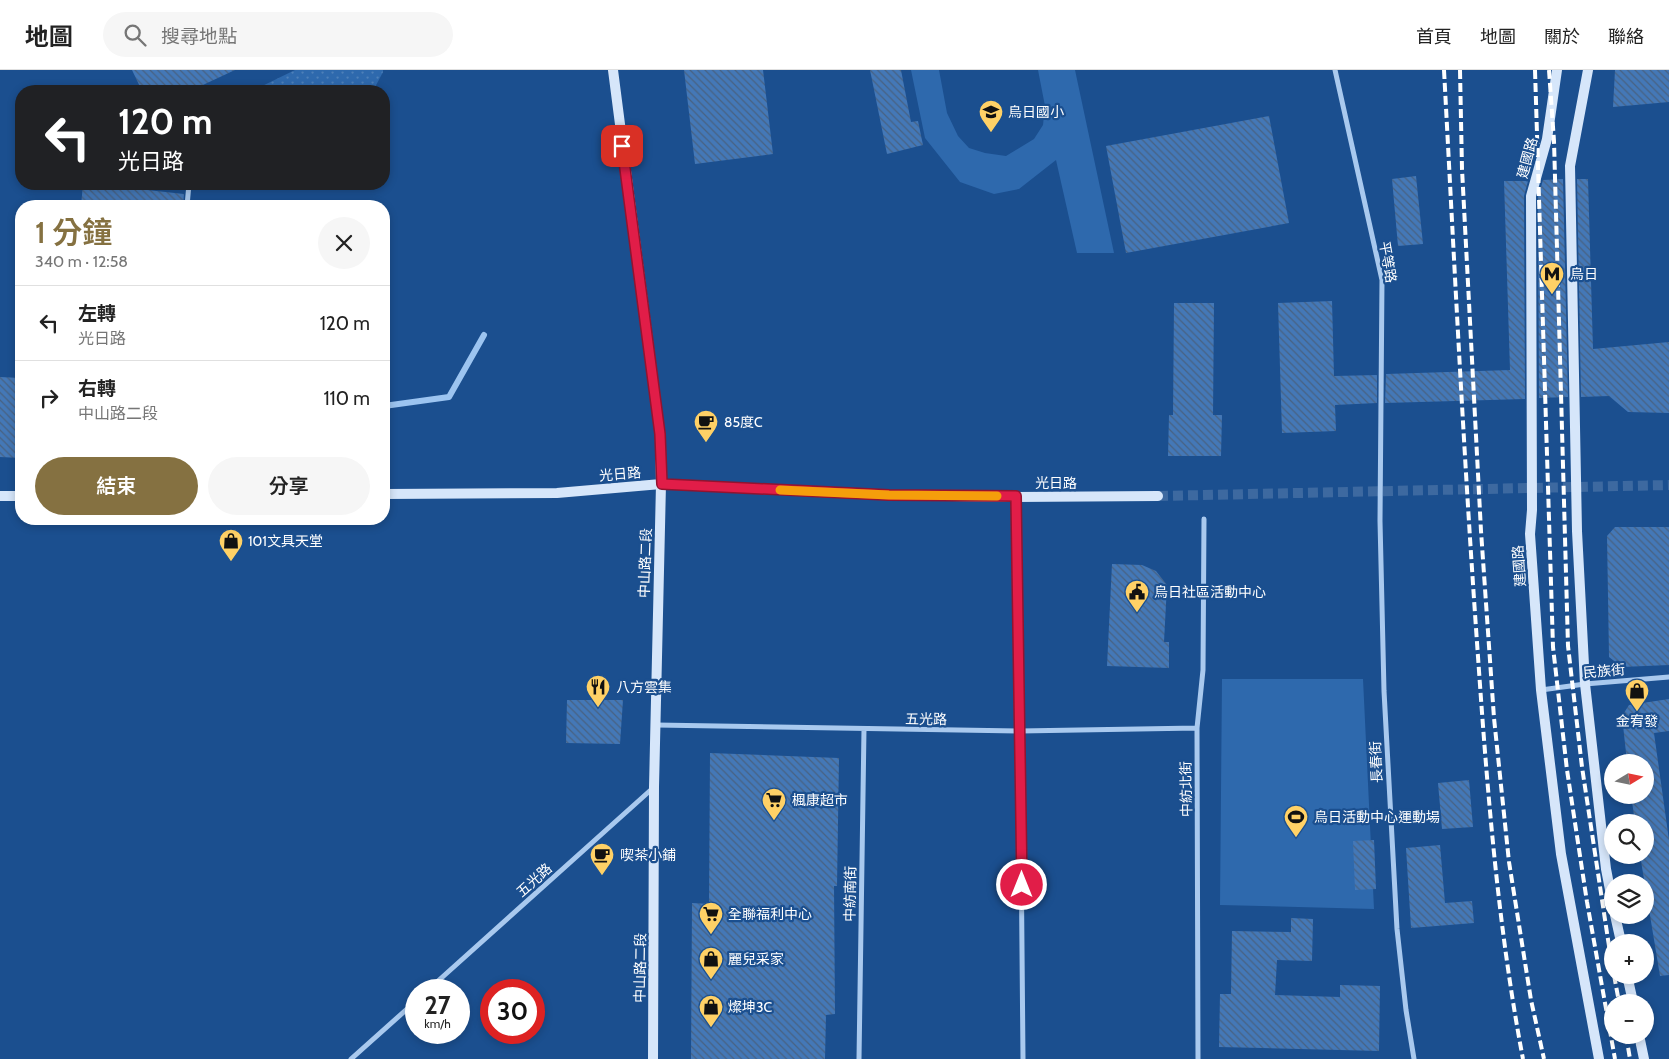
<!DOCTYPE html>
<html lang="zh-TW">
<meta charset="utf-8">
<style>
:root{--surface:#fff;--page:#f6f6f6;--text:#222;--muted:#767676;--line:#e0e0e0;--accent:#857141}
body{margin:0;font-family:Cabin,"Noto Sans TC",sans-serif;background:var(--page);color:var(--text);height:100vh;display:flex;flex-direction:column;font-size:19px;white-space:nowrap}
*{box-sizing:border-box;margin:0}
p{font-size:16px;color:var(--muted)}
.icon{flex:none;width:28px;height:28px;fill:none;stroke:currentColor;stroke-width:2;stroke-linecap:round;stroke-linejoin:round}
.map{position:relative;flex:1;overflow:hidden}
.panel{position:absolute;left:15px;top:130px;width:375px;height:325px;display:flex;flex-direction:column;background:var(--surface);border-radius:20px;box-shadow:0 2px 8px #0003}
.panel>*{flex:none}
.banner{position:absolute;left:15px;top:15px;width:375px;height:105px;border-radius:20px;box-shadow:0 2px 8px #0003;background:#202124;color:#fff;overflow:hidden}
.needle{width:32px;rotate:80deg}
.buttons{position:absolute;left:1604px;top:684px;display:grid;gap:10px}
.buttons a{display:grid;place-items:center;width:50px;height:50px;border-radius:50%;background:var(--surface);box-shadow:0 2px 8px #0003;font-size:25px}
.speed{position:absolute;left:405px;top:909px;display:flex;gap:10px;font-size:25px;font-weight:700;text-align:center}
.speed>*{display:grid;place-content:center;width:65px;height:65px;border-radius:50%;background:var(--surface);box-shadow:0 2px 8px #0003;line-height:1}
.speed small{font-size:12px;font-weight:400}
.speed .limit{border:8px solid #d22;background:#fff;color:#111}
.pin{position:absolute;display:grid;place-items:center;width:42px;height:42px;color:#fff;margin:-21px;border-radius:10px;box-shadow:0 2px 8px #0006}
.me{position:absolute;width:55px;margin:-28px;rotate:0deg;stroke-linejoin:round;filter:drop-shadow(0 0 4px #0008)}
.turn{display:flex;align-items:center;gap:18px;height:105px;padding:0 20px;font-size:22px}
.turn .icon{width:65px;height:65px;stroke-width:2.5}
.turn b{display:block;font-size:35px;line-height:42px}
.round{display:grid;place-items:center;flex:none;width:52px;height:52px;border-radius:26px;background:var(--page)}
.headline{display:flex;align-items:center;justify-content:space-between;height:85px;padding:0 20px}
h1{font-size:30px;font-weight:600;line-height:38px;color:var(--accent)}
.primary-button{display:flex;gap:10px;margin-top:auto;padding:10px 20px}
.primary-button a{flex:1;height:58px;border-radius:30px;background:var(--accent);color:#fff;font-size:20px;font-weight:600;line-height:58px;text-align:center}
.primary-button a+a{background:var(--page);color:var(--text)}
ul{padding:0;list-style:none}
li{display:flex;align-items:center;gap:15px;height:75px;padding:0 20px;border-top:1px solid var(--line)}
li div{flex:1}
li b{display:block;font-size:19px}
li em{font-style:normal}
header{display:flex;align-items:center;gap:30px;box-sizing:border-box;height:70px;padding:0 25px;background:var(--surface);border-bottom:1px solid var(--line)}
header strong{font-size:24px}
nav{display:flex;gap:28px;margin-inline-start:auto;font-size:18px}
.search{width:350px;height:45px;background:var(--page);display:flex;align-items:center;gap:12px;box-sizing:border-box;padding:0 18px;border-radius:28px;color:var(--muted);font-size:19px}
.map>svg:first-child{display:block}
.grass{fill:url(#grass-dots)}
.garden{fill:#2e69ad}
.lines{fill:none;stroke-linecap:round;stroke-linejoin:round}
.stream{stroke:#9cc4f0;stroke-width:6}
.building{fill:url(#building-back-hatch)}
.secondary-tunnel{stroke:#3d69a0;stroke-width:10;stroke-dasharray:10 5;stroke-linecap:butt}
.street{stroke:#a9c9ee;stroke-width:5}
.secondary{stroke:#d6e6fa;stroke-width:10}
.rail{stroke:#fff;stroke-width:4;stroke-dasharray:9 4;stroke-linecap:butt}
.route-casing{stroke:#92132f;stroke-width:12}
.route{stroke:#e11d48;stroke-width:9}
.slow{stroke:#f59e0b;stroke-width:9}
.labels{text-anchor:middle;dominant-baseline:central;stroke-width:4.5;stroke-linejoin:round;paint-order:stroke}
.poi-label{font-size:14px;fill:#fff;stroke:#1b4f8f;text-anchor:start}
.street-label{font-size:14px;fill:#fff;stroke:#1b4f8f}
</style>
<header>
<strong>地圖</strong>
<div class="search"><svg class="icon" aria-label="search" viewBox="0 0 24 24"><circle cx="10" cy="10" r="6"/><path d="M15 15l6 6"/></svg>搜尋地點</div>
<nav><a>首頁</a><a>地圖</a><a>關於</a><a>聯絡</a></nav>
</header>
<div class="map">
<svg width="1669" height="989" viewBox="0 0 1669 989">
<defs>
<pattern id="grass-dots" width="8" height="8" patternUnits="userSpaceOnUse" patternTransform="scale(1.25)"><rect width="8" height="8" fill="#2e69ad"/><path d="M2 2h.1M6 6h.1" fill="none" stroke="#4d80b9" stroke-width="1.8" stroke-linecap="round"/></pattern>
<pattern id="building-back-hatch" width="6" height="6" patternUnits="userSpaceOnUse" patternTransform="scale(1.25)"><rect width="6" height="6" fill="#4478b7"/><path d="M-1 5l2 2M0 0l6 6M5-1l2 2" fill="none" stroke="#486282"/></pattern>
</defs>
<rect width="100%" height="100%" fill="#1b4f8f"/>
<path class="grass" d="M295,0h88v2l-10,19h-121z"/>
<path class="garden" d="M911,0h28l8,43 11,23 11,12 16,5 21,3 28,-17 9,-14 2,-19 -7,-36h37l39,183h-37l-21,-93 -37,29 -25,5 -34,-12 -35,-44z
M1222,609h141l11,230 -154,-4z"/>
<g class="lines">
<path class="stream" d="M384,336l65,-9 35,-62"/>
</g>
<path class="building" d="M132,0h103l-45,21h-48z
M684,0h79l10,84 -78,10z
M870,0h31l10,52 7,-1 5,24 -36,9z
M1615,0h54v32l-56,5z
M1269,46l20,107 -163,30 -20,-107z
M1416,106l7,68 -25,2 -6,-67z
M1563,109l5,218 -29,1 -1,-201 5,-17z
M1577,109h11l5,170 76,-7v71l-41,-1 -19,-16 -28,1z
M1504,111h24l-4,15 1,203 -140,4 1,-29 124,-4z
M83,114h47l-1,4 55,6 -1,12h-102z
M1332,231l2,75 43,-1v28l-42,2 1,26 -54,2 -4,-130z
M1174,233h40l-1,112h9l-1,41h-53l1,-41h4z
M0,307l21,1v80l-21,-1z
M1615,457h54v138l-47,2 -13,-10 -2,-121z
M1112,494l30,1 14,6 11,14 -3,57h5v26l-62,-2z
M1669,629v32l-15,2 15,107v135l-9,1 -20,-121h5v-33h-10l-4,-27h14v-33h-18l-5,-46 7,-11z
M567,630h56l-3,44 -54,-1z
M710,683l129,5 -2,128h-3l1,128 -9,1 -1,44h-134l1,-156 17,1z
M1469,710l4,47 -31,2 -4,-46z
M1374,770l2,49 -21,1 -2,-49z
M1440,775l5,58 27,-2 2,22 -63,5 -5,-80z
M1291,848l22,1 -1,42 -35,-1 -2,35 65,2v-12l40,1 -1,65 -160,-4 1,-53h11l1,-63 59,1z"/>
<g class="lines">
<path class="secondary-tunnel" d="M1158,426l511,-11"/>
<path class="street" d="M1335,0l47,210 -2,241 4,170 13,238 9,81 8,49
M187,136l2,-22
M1016,427l4,234 3,328
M1541,620l44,-6 84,-7
M656,655l364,6 177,-3
M428,920l225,-202
M351,989l65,-58
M859,989l5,-330
M1198,989l-1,-331 6,-58 1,-151"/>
<path class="secondary" d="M613,0l47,364 1,50 -7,303 -1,272
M1557,0l-10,69 -16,57 1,314 -2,24 11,156 20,164 38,205
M1588,0l-18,96 7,365 8,153 21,185 6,31
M384,424l173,-1 104,-9 228,11 127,2 142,-1
M0,426h21
M1615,845l6,27
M1627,905l6,27
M1639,965l5,24"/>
<path class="rail" d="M1444,0c10,186 19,372 32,558 10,144 20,289 47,431
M1460,0l2,99 19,362 13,187 15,144 22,138 13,59
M1535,0l18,577 14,123 20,132 28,157
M1549,0l5,71 14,505 14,121 30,199
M1614,905l5,27
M1626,965l4,24"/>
</g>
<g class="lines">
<defs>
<path id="route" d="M622,76l38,288 2,50 227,11 127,1 6,389"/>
</defs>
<use href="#route" class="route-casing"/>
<use href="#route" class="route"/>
<path class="slow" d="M780,420l109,5 108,1"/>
</g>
<defs>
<symbol id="school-pin" viewBox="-11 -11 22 30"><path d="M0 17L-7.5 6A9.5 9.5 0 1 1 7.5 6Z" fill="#ffd166" stroke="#1b4f8f"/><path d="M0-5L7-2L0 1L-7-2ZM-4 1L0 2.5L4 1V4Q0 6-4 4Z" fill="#111"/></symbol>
<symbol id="metro-pin" viewBox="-11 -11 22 30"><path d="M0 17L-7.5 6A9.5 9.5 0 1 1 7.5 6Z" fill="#ffd166" stroke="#1b4f8f"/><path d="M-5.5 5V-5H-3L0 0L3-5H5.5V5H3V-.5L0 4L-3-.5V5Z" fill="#111"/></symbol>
<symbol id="cafe-pin" viewBox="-11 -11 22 30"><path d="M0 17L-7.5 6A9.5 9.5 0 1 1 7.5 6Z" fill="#ffd166" stroke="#1b4f8f"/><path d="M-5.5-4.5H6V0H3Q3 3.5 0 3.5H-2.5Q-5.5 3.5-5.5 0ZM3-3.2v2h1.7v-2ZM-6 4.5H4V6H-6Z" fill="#111"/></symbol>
<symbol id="shop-pin" viewBox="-11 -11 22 30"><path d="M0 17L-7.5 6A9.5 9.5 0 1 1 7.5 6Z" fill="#ffd166" stroke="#1b4f8f"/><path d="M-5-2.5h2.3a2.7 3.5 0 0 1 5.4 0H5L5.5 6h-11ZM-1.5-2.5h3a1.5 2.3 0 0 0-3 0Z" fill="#111"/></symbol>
<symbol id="civic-pin" viewBox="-11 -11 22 30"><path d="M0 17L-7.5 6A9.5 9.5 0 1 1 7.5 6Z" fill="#ffd166" stroke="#1b4f8f"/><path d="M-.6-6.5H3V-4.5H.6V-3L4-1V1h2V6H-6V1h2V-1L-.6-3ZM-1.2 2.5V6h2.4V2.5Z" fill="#111"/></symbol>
<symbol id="restaurant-pin" viewBox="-11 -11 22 30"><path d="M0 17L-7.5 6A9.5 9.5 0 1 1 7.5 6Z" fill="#ffd166" stroke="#1b4f8f"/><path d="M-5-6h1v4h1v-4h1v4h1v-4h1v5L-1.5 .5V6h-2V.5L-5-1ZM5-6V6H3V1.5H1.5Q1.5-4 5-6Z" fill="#111"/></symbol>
<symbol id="supermarket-pin" viewBox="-11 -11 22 30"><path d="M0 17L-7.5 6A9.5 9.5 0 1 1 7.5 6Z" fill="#ffd166" stroke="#1b4f8f"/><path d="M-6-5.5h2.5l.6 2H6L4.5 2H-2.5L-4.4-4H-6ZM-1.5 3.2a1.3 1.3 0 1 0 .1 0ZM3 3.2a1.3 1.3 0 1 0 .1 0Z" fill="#111"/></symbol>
<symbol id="stadium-pin" viewBox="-11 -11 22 30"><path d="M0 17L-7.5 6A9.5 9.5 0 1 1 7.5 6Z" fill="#ffd166" stroke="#1b4f8f"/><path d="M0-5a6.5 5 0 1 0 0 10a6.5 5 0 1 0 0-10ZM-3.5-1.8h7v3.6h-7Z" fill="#111"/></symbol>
</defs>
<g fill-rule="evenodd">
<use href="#school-pin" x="977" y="28" width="28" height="38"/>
<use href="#metro-pin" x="1538" y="190" width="28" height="38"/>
<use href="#cafe-pin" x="692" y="338" width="28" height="38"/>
<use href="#shop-pin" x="217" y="457" width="28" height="38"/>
<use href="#civic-pin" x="1123" y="508" width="28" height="38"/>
<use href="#restaurant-pin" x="584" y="603" width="28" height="38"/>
<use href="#shop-pin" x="1623" y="607" width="28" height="38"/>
<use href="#supermarket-pin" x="760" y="716" width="28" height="38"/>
<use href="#stadium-pin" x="1282" y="733" width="28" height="38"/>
<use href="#cafe-pin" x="588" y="771" width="28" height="38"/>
<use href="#supermarket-pin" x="697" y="830" width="28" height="38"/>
<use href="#shop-pin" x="697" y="875" width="28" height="38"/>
<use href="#shop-pin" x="697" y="923" width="28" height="38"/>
</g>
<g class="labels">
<g class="poi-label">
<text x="1008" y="42">烏日國小</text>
<text x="1570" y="204">烏日</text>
<text x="724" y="352">85度C</text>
<text x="248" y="471">101文具天堂</text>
<text x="1154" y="522">烏日社區活動中心</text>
<text x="616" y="617">八方雲集</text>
<text x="1637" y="651" text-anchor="middle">金宥發</text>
<text x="792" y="730">楓康超市</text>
<text x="1314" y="747">烏日活動中心運動場</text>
<text x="620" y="785">喫茶小鋪</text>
<text x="728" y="844">全聯福利中心</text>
<text x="728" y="889">麗兒采家</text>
<text x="728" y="937">燦坤3C</text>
</g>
<g class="street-label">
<text transform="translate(1527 88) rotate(-75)">建國路</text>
<text transform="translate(1388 192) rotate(80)">平等路</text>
<text transform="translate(620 404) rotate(-5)">光日路</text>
<text x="1056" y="413">光日路</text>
<text transform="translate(645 493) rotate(-88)">中山路二段</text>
<text transform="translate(1519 496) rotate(-94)">建國路</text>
<text transform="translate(1604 601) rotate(-5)">民族街</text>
<text transform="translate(926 649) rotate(1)">五光路</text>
<text transform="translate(1376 692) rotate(-93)">長春街</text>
<text transform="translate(1186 719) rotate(-91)">中紡北街</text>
<text transform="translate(534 810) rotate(-42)">五光路</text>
<text transform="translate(850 824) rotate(-89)">中紡南街</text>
<text transform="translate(640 898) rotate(-89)">中山路二段</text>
</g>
</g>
</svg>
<div class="buttons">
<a><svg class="needle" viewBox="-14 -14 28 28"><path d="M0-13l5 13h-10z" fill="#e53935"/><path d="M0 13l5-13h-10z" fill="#767676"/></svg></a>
<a><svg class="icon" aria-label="search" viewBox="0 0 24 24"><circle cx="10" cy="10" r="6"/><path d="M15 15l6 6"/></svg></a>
<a><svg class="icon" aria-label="layers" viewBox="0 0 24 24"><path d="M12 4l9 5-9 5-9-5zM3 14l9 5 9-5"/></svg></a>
<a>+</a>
<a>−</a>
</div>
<div class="speed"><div>27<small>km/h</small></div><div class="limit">30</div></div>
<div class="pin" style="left:622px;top:76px;background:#d93025"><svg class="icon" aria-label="arrive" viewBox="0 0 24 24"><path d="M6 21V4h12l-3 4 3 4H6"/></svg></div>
<svg class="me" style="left:1022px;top:815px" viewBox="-20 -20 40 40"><circle r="17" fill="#e11d48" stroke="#fff" stroke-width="3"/><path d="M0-11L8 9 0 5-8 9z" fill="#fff"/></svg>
<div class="banner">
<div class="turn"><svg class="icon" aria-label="left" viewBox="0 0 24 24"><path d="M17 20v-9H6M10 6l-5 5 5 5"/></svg><div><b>120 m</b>光日路</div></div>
</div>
<section class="panel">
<div class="headline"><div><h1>1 分鐘</h1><p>340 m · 12:58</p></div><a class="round"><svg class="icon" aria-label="close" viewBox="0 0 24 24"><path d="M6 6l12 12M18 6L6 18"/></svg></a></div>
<ul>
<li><svg class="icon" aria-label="left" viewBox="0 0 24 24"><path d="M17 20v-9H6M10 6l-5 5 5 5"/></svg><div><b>左轉</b><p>光日路</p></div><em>120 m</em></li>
<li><svg class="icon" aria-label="right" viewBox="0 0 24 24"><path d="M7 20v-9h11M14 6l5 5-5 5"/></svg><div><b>右轉</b><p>中山路二段</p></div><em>110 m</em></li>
</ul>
<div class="primary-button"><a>結束</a><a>分享</a></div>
</section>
</div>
